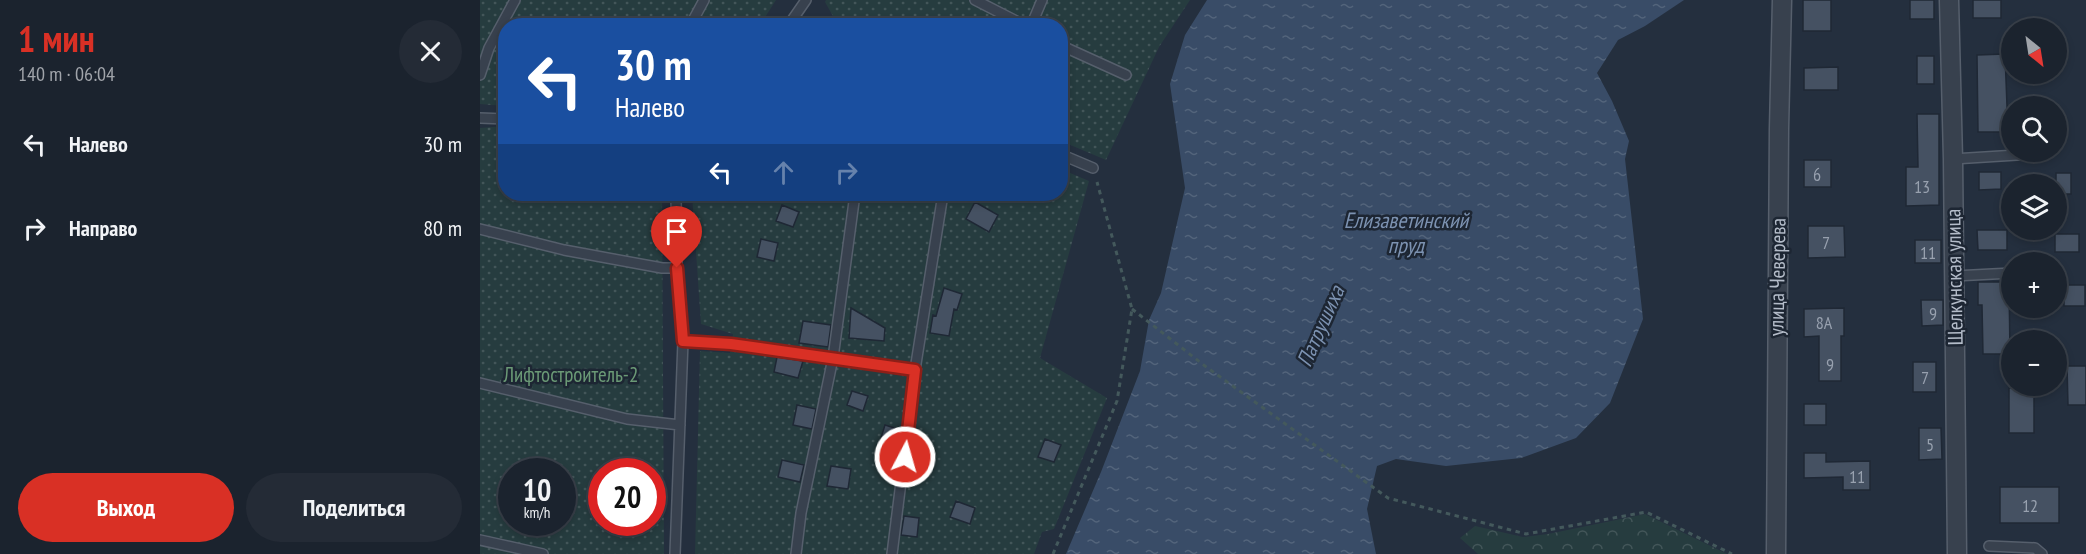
<!DOCTYPE html>
<html lang="ru">
<meta charset="utf-8">
<style>
:root{--surface:#1b232e;--page:#242b36;--text:#f1f3f6;--muted:#a0a4aa;--line:#39404a;--accent:#d93025}
body{margin:0;font-family:"PT Sans Narrow",sans-serif;background:var(--page);color:var(--text);height:100vh;display:flex;flex-direction:column;font-size:22px;white-space:nowrap}
*{box-sizing:border-box;margin:0}
p{font-size:20px;color:var(--muted)}
.icon{flex:none;width:33px;height:33px;fill:none;stroke:currentColor;stroke-width:2;stroke-linecap:round;stroke-linejoin:round}
.map{position:relative;flex:1;overflow:hidden}
.sheet{display:flex;flex-direction:column;background:var(--surface);width:480px}
.sheet>*{flex:none}
.top-card{position:absolute;left:18px;top:18px;width:570px;height:183px;border-radius:24px;box-shadow:0 3px 9px #0003,0 0 0 2px var(--line);background:#1a4fa0;color:#fff;overflow:hidden}
.needle{width:39px;rotate:150deg}
.fabs{position:absolute;left:1521px;top:18px;display:grid;gap:12px}
.fabs a{display:grid;place-items:center;width:66px;height:66px;border-radius:50%;background:var(--surface);box-shadow:0 3px 9px #0003,0 0 0 2px var(--line);font-size:30px}
.speed{position:absolute;left:18px;top:458px;display:flex;gap:12px;font-size:30px;font-weight:700;text-align:center}
.speed>*{display:grid;place-content:center;width:78px;height:78px;border-radius:50%;background:var(--surface);box-shadow:0 3px 9px #0003,0 0 0 2px var(--line);line-height:1}
.speed small{font-size:15px;font-weight:400}
.speed .limit{border:9px solid #d22;background:#fff;color:#111}
.pin{position:absolute;display:grid;place-items:center;width:51px;height:51px;color:#fff;margin:-62px -26px;border-radius:50% 50% 50% 0;rotate:-45deg;box-shadow:0 0 6px #0007}
.pin .icon{rotate:45deg}
.me{position:absolute;width:66px;margin:-33px;rotate:6deg;stroke-linejoin:round;filter:drop-shadow(0 0 4px #0008)}
.turn{display:flex;align-items:center;gap:21px;height:126px;padding:0 18px;font-size:27px}
.turn .icon{width:78px;height:78px;stroke-width:2.5}
.turn b{display:block;font-size:42px;line-height:51px}
.lanes{display:flex;align-items:center;height:57px;padding:0 18px;background:#0003;justify-content:center;gap:30px;direction:ltr}
.lanes .off{opacity:.35}
.round{display:grid;place-items:center;flex:none;width:63px;height:63px;border-radius:32px;background:var(--page)}
.headline{display:flex;align-items:center;justify-content:space-between;height:102px;padding:0 18px}
h1{font-size:36px;font-weight:800;line-height:45px;color:var(--accent)}
.button{display:flex;gap:12px;margin-top:auto;padding:12px 18px}
.button a{flex:1;height:69px;border-radius:36px;background:var(--accent);color:#fff;font-size:24px;font-weight:800;line-height:69px;text-align:center}
.button a+a{background:var(--page);color:var(--text)}
ul{padding:0;list-style:none}
li{display:flex;align-items:center;gap:18px;height:84px;padding:0 18px}
li div{flex:1}
li b{display:block;font-size:22px}
li em{font-style:normal}
main{display:flex;flex:1;min-height:0}
.map>svg:first-child{display:block}
.forest{fill:url(#forest-crowns)}
.park{fill:url(#park-dots);fill-rule:evenodd}
.water{fill:url(#water-ripples)}
.building{fill:#455162;stroke:#1f2835;stroke-width:1.5}
.lines{fill:none;stroke-linecap:round;stroke-linejoin:round}
.service-casing{stroke:#565f6c;stroke-width:12}
.minor-casing{stroke:#565f6c;stroke-width:21}
.path{stroke:#44595c;stroke-width:3;stroke-dasharray:4.5 4.5;stroke-linecap:butt}
.service{stroke:#38414e;stroke-width:9}
.minor{stroke:#38414e;stroke-width:18}
.route-casing{stroke:#8d1f18;stroke-width:15}
.route{stroke:#d93025;stroke-width:10}
.labels{text-anchor:middle;dominant-baseline:central;stroke-width:5;stroke-linejoin:round;paint-order:stroke}
.number-label{font-size:18px;fill:#98a1af}
.street-label{font-size:21px;fill:#b4bcc9;stroke:#1d2633}
.park-label{font-size:21px;fill:#6b9a76;stroke:#1d2633}
.water-label{font-size:22px;font-style:italic;fill:#7c92b1;stroke:#1d2633}
</style>
<main>
<section class="sheet">
<div class="headline"><div><h1>1 мин</h1><p>140 m · 06:04</p></div><a class="round"><svg class="icon" aria-label="close" viewBox="0 0 24 24"><path d="M6 6l12 12M18 6L6 18"/></svg></a></div>
<ul>
<li><svg class="icon" aria-label="left" viewBox="0 0 24 24"><path d="M17 20v-9H6M10 6l-5 5 5 5"/></svg><div><b>Налево</b></div><em>30 m</em></li>
<li><svg class="icon" aria-label="right" viewBox="0 0 24 24"><path d="M7 20v-9h11M14 6l5 5-5 5"/></svg><div><b>Направо</b></div><em>80 m</em></li>
</ul>
<div class="button"><a>Выход</a><a>Поделиться</a></div>
</section>
<div class="map">
<svg width="1606" height="554" viewBox="0 0 1606 554">
<defs>
<pattern id="forest-crowns" width="20" height="18" patternUnits="userSpaceOnUse" patternTransform="scale(1.5)"><rect width="20" height="18" fill="#263c3f"/><path d="M2 6a3 3 0 1 1 6 0M12 15a3 3 0 1 1 6 0" fill="none" stroke="#435659"/></pattern>
<pattern id="park-dots" width="8" height="8" patternUnits="userSpaceOnUse" patternTransform="scale(1.5)"><rect width="8" height="8" fill="#263c3f"/><path d="M2 2h.1M6 6h.1" fill="none" stroke="#435659" stroke-width="1.8" stroke-linecap="round"/></pattern>
<pattern id="water-ripples" width="26" height="14" patternUnits="userSpaceOnUse" patternTransform="scale(1.5)"><rect width="26" height="14" fill="#394c67"/><path d="M2 4q2-2 4 0t4 0M15 11q2-2 4 0t4 0" fill="none" stroke="#53647b"/></pattern>
</defs>
<rect width="100%" height="100%" fill="#242f3e"/>
<path class="forest" d="M1165,514l82,40h-249l-18,-16 15,-12 48,11 25,-3z"/>
<path class="park" d="M0,0h296l-16,25 -254,1 -1,80 -25,-2z
M346,0h364l-31,47 -53,113 -45,-19 -1,-115 -222,-1 -13,-23z
M25,126l1,68h156l2,360h-184v-426zM32,471h50v51h-50zM122,471h50v51h-50z
M581,169l28,12 -49,177 67,40 -53,131 -12,3 -8,22h-339l5,-203 30,2 3,-19 -32,-10 -9,-130h368z"/>
<path class="water" d="M727,0h477l-39,26 -27,14 -21,33 15,28 17,40 -4,18 18,160 -33,84 -34,35 -55,20 -75,8 -50,-7 -19,7 -10,43 9,45h-310l35,-82 39,-101 9,-51 12,-27 24,-105 -15,-104 15,-49z"/>
<path class="building" d="M1323,0h28v31h-28z
M1430,0h24v19h-24z
M1493,0h28v18h-28z
M1525,54l3,78h-30l-1,-77z
M1437,56h17v28h-17z
M1358,67v23h-34v-22z
M1437,114h22v91l-33,1v-39h12z
M1324,160h27v27h-27z
M1499,172h22v17l-22,1z
M1576,173h15v21h-15z
M495,202l23,13 -9,17 -23,-13z
M302,205l17,7 -6,15 -17,-6z
M1328,226h36l1,31 -37,1z
M1497,230h30v20h-29z
M1575,234h24v18h-24z
M281,239l17,4 -4,18 -17,-4z
M1435,240h26v23h-26z
M1498,282h31l1,72h-27l-1,-49h-4z
M1584,285h21v21h-21z
M464,288l18,6 -5,16 -3,-1 -5,27 -19,-3 3,-18 3,1z
M1441,300h22v25l-21,1z
M371,308l34,20 -1,13 -35,-3z
M1364,308v28h-3v45h-22v-45l-15,1v-28z
M323,321l28,4 -3,22 -29,-4z
M297,357l26,4 -5,17 -24,-6z
M1433,362h23v30h-23z
M1587,366h19v39h-18z
M1529,388h25v45h-25z
M372,391l16,5 -5,15 -16,-6z
M1324,404h22v21h-22z
M317,405l19,4 -4,20 -19,-4z
M405,425l16,5 -4,20 -18,-6z
M1439,428h22l1,31 -23,1z
M565,439l16,6 -7,17 -16,-5z
M1324,453h22v9l44,-1v29h-27v-13l-39,1z
M302,460l22,5 -4,17 -22,-5z
M351,466l20,3 -3,20 -21,-3z
M1520,487h59v36h-59z
M476,501l19,7 -5,16 -20,-7z
M424,516l15,2 -2,19 -16,-2z"/>
<g class="lines">
<defs>
<path id="service" d="M495,0l51,26
M210,26l14,-26
M308,26l18,-26
M551,26l11,-26
M580,45l66,30
M0,75l9,-27 26,-48
M0,118l26,1
M580,154l33,14
M1473,159l80,-5
M0,229l84,21 98,18h15
M1474,276l58,-3
M203,341l48,3 184,26
M0,383l147,36 53,6
M0,540l63,14
M1509,546l46,2 7,6
M195,554l8,-213 -6,-73 -1,-74
M316,554l5,-41 32,-155 22,-164
M412,554l23,-184 28,-176"/>
<path id="minor" d="M1469,0l4,159 4,395
M1296,554l3,-425 3,-129"/>
</defs>
<use href="#service" class="service-casing"/>
<use href="#minor" class="minor-casing"/>
<path class="path" d="M652,309l73,57 183,132 138,36 120,-22 86,42
M573,554l64,-153 15,-92 -35,-127"/>
<use href="#service" class="service"/>
<use href="#minor" class="minor"/>
</g>
<g class="lines">
<defs>
<path id="route" d="M197,268l6,73 48,3 184,26 -10,87"/>
</defs>
<use href="#route" class="route-casing"/>
<use href="#route" class="route"/>
</g>
<g class="labels">
<g class="number-label">
<text x="1337" y="174">6</text>
<text x="1442" y="186">13</text>
<text x="1346" y="242">7</text>
<text x="1448" y="252">11</text>
<text x="1453" y="313">9</text>
<text x="1344" y="322">8А</text>
<text x="1350" y="364">9</text>
<text x="1445" y="377">7</text>
<text x="1450" y="444">5</text>
<text x="1377" y="476">11</text>
<text x="1550" y="505">12</text>
</g>
<g class="street-label">
<text transform="translate(1297 277) rotate(-89)">улица Чеверева</text>
<text transform="translate(1474 277) rotate(-91)">Щелкунская улица</text>
</g>
<g class="park-label">
<text x="91" y="374">Лифтостроитель-2</text>
</g>
<g class="water-label">
<text x="926" y="220">Елизаветинский<tspan x="926" dy="25">пруд</tspan></text>
<text transform="translate(840 326) rotate(-66)">Патрушиха</text>
</g>
</g>
</svg>
<div class="fabs">
<a><svg class="needle" viewBox="-14 -14 28 28"><path d="M0-13l5 13h-10z" fill="#e53935"/><path d="M0 13l5-13h-10z" fill="#a0a4aa"/></svg></a>
<a><svg class="icon" aria-label="search" viewBox="0 0 24 24"><circle cx="10" cy="10" r="6"/><path d="M15 15l6 6"/></svg></a>
<a><svg class="icon" aria-label="layers" viewBox="0 0 24 24"><path d="M12 4l9 5-9 5-9-5zM3 14l9 5 9-5"/></svg></a>
<a>+</a>
<a>−</a>
</div>
<div class="speed"><div>10<small>km/h</small></div><div class="limit">20</div></div>
<div class="pin" style="left:197px;top:268px;background:#d93025"><svg class="icon" aria-label="arrive" viewBox="0 0 24 24"><path d="M6 21V4h12l-3 4 3 4H6"/></svg></div>
<svg class="me" style="left:425px;top:457px" viewBox="-20 -20 40 40"><circle r="17" fill="#d93025" stroke="#fff" stroke-width="3"/><path d="M0-11L8 9 0 5-8 9z" fill="#fff"/></svg>
<div class="top-card">
<div class="turn"><svg class="icon" aria-label="left" viewBox="0 0 24 24"><path d="M17 20v-9H6M10 6l-5 5 5 5"/></svg><div><b>30 m</b>Налево</div></div>
<div class="lanes"><svg class="icon" aria-label="left" viewBox="0 0 24 24"><path d="M17 20v-9H6M10 6l-5 5 5 5"/></svg><svg class="icon off" aria-label="ahead" viewBox="0 0 24 24"><path d="M12 20V5M6 11l6-6 6 6"/></svg><svg class="icon off" aria-label="right" viewBox="0 0 24 24"><path d="M7 20v-9h11M14 6l5 5-5 5"/></svg></div>
</div>
</div>
</main>
